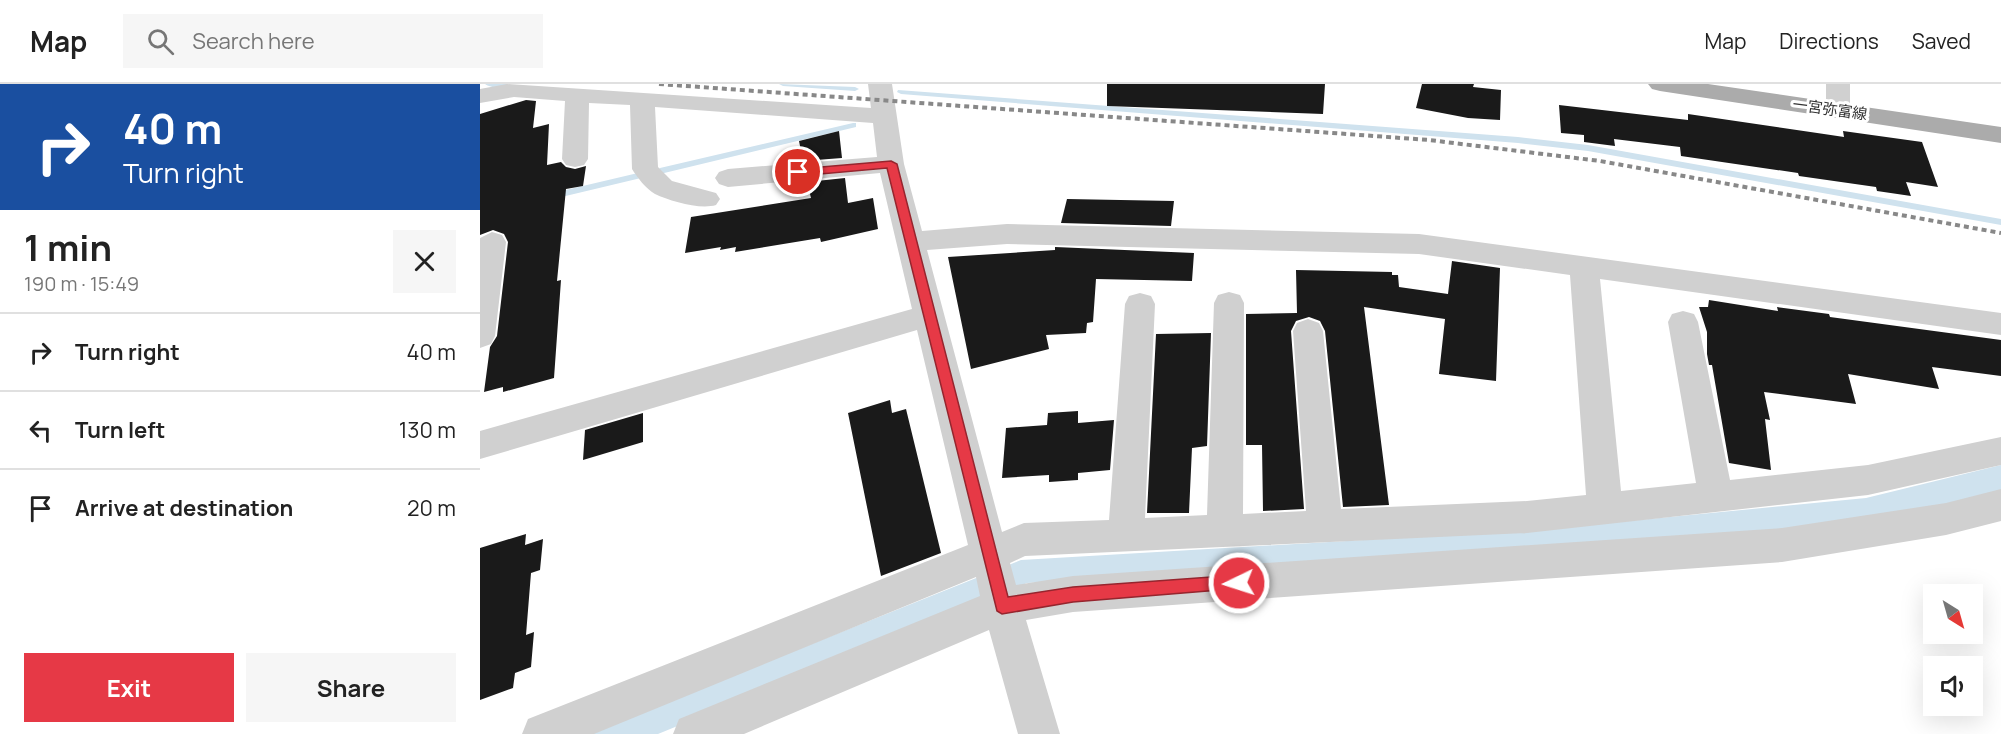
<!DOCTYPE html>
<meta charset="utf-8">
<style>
:root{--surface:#fff;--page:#f6f6f6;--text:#222;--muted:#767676;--line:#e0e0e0;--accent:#e63946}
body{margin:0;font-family:Manrope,"Noto Sans JP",sans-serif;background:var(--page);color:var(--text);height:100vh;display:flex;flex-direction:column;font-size:22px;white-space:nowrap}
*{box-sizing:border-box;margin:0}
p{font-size:20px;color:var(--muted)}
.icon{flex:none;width:33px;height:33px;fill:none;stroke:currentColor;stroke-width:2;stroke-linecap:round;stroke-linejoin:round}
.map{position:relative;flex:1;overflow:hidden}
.side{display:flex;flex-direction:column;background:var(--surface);width:480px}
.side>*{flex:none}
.top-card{background:#1a4fa0;color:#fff;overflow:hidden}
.needle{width:39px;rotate:143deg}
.tools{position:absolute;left:1443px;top:500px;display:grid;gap:12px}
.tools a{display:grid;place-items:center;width:60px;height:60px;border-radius:0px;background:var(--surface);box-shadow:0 6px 24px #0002;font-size:30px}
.pin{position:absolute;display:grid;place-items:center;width:51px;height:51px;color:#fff;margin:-26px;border:3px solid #fff;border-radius:50%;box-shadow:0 2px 6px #0007}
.me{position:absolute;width:66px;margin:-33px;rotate:266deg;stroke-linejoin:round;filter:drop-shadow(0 0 4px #0008)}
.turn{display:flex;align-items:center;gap:21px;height:126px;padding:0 24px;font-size:27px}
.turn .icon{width:78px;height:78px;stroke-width:2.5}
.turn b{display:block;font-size:42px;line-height:51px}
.round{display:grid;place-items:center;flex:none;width:63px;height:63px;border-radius:0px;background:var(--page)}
.overview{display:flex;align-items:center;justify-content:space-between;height:102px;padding:0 24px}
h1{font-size:36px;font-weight:700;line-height:45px}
.action{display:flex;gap:12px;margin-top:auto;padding:12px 24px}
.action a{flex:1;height:69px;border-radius:0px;background:var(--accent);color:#fff;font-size:24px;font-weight:700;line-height:69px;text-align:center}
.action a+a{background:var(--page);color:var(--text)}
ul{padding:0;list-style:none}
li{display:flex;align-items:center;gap:18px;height:78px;padding:0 24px;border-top:2px solid var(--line)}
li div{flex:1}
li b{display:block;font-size:22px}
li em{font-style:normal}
header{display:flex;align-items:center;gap:36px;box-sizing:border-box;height:84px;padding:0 30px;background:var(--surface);border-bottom:2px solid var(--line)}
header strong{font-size:28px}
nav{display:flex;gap:33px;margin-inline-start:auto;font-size:21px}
.search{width:420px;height:54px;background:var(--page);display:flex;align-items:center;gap:15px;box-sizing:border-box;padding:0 21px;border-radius:0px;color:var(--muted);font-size:22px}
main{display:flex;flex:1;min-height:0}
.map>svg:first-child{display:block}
.water{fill:#cfe2ee}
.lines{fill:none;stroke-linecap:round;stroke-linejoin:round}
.stream{fill:#cfe2ee;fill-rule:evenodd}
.building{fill:#1a1a1a}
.minor{fill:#d0d0d0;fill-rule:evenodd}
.major{fill:#ababab;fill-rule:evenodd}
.rail{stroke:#888;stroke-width:4;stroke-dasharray:5 4;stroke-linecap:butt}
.route{fill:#e63946;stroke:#96252e;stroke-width:1.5}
.labels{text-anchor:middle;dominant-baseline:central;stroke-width:6;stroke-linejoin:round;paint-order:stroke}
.far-street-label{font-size:15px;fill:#333;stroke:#fff}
</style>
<header>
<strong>Map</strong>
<div class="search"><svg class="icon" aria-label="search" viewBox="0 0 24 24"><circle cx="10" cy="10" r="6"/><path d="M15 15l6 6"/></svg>Search here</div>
<nav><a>Map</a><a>Directions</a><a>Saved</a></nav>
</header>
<main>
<section class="side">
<div class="top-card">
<div class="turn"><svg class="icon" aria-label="right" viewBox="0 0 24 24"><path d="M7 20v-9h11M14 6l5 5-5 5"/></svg><div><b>40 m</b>Turn right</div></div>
</div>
<div class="overview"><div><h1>1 min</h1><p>190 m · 15:49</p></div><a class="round"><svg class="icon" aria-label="close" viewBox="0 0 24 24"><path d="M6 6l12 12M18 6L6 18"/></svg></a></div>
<ul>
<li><svg class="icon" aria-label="right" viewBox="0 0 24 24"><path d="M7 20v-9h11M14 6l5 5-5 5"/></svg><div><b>Turn right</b></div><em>40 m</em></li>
<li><svg class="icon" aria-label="left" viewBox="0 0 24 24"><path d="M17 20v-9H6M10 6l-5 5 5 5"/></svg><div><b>Turn left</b></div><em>130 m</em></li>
<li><svg class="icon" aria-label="arrive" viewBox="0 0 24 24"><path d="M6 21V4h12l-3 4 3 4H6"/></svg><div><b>Arrive at destination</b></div><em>20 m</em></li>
</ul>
<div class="action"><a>Exit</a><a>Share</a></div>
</section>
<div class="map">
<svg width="1521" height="650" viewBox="0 0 1521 650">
<rect width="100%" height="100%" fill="#fff"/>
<path class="water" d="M1521,381v27l-97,24 -370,39 -507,28 -369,151h-71l434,-174 514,-30 331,-32z"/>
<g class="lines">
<path class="stream" d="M5,0h22l1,1c-5,4 -18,3 -23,-1z
M299,0l76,3 4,2 -4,2 -72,-5z
M418,6l620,47 70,8 413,74v6l-413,-74 -70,-8 -617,-49 -4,-2z
M373,39h3v4l-196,47 -4,-3 4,-3z
M158,89l4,3 -1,2 -88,21 -4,-3 4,-3z"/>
</g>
<path class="building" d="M627,0h218l-2,30 -216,-8z
M942,0h52l-1,3 28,3 -1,30 -32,-2 -52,-10z
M46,16l10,1 -3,27 16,-4 -2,41 14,-3 5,5 9,2 11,-3 -3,20 -17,3 -9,92 4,-1 -7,98 -51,14v-5l-19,5 6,-45 7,-11 11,-94 -4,-8 -11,-4 -13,5v-121z
M1079,21l129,15v-6l136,20 20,3 -1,-6 79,11 16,45 -32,-5 5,14 -34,-5 -1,-4 -77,-11 -1,-3 -117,-17 -1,-9 -66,-8 1,7 -31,-4v-7l-23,-2z
M359,47l3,27 -39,3 -4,-20z
M365,94l3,25 25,-5 5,31 -57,13 -1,-4 -85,14 1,-5 -16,3 1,-3 -36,6 6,-36 120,-19 -4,-16z
M587,115l107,2 -3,25 -110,-3z
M575,163l139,6 -2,28 -96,-2 -3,43 -6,1 -1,10 -40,2 3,14 -78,20 -23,-112 107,-7z
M972,177l48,7 -4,113 -57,-7 6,-55 -81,-12 25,198 -46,2 -18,-176 -5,-10 -11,-4 -13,4 -5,10 13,178 -41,2 -1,-66h-16v-131l51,-1 -1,-43 96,2v3h6l1,12 49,7z
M1229,216l69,11 -1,-4 52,7 1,3 171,23v36l-69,-9 7,22 -91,-15 8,30 -92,-12 6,28 -5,-1 6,51 -42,-7 -17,-98h-3l-2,-11v-22l-8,-25h9z
M731,249l-4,113 -15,2 -3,65h-42l9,-179z
M410,316l2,13 14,-4 35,144 -60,23 -33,-163z
M598,327v12l36,-3 -4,50 -32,3v7l-29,2v-7l-47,3 4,-50 41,-3 1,-12z
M163,329v29l-60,18 2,-30z
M46,450l-1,11 18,-6 -3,31 -9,3 -5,62 8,-3 -3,35 -16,6 -2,15 -33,12v-152z"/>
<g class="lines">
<path class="minor" d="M27,0l364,24 -3,-24h24l12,80 18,67 85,-7 412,10 582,79v22l-401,-56 21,212 75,-8 -28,-161 4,-8 11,-3 11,3 4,8 32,158 138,-15 133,-28v28l-133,30 -341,38 -502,23 -15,7 6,22 57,-9 709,-48 164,-25 55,-14v32l-55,14 -164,27 -709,50 -47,8 34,114h-42l-29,-104 -245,104h-71l6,-15 301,-123 -4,-19 -382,157h-72l6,-15 440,-174 -51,-215 -437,129v-28l432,-122 -32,-136 -152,14 -9,-3 -4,-6 4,-6 9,-3 149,-12 -4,-34 -218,-16 3,60 14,14 44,12 4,6 -4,6c-16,5 -46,-4 -61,-11 -9,-5 -18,-17 -23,-25l-2,-64 -41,-2 -1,56 -4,6 -9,2 -9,-2 -4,-6 3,-58 -51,-4 -34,6v-14zM527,160l412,10 151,21 16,220 -59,6 -186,8 -18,-178 -4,-8 -11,-4 -11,4 -4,8 13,180 -63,3 1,-211 -4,-8 -11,-3 -11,3 -4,8 -7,212 -62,3 10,-214 -4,-8 -11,-3 -11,3 -4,8 -16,216 -85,3 -22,9 -75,-282z
M1346,0h24v26l-3,5 -9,2 -9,-2 -3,-5z
M12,148l10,3 4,7 -11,94 -4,8 -11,4v-110z"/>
<path class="major" d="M1168,0h60l293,43v16l-341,-52 -8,-2z"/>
<path class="rail" d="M179,0l770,56 171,21 401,72"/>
</g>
<path class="route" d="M411,77l6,3 111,433 65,-10 166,-12 5,2 2,6 -2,5 -171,14 -71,12 -5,-3 -110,-443 -89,8 -6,-4 6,-3z"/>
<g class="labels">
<g class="far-street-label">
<text transform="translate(1350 25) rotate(8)">一宮弥富線</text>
</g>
</g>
</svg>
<div class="tools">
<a><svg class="needle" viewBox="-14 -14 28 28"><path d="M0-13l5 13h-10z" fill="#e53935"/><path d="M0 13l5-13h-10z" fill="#767676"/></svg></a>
<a><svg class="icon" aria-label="sound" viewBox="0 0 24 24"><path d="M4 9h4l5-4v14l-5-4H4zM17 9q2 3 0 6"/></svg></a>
</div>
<div class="pin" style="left:318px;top:88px;background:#d93025"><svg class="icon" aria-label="arrive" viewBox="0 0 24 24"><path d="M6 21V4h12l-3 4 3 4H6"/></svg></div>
<svg class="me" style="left:759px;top:499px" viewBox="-20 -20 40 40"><circle r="17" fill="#e63946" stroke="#fff" stroke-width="3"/><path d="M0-11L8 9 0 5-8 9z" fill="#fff"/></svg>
</div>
</main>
